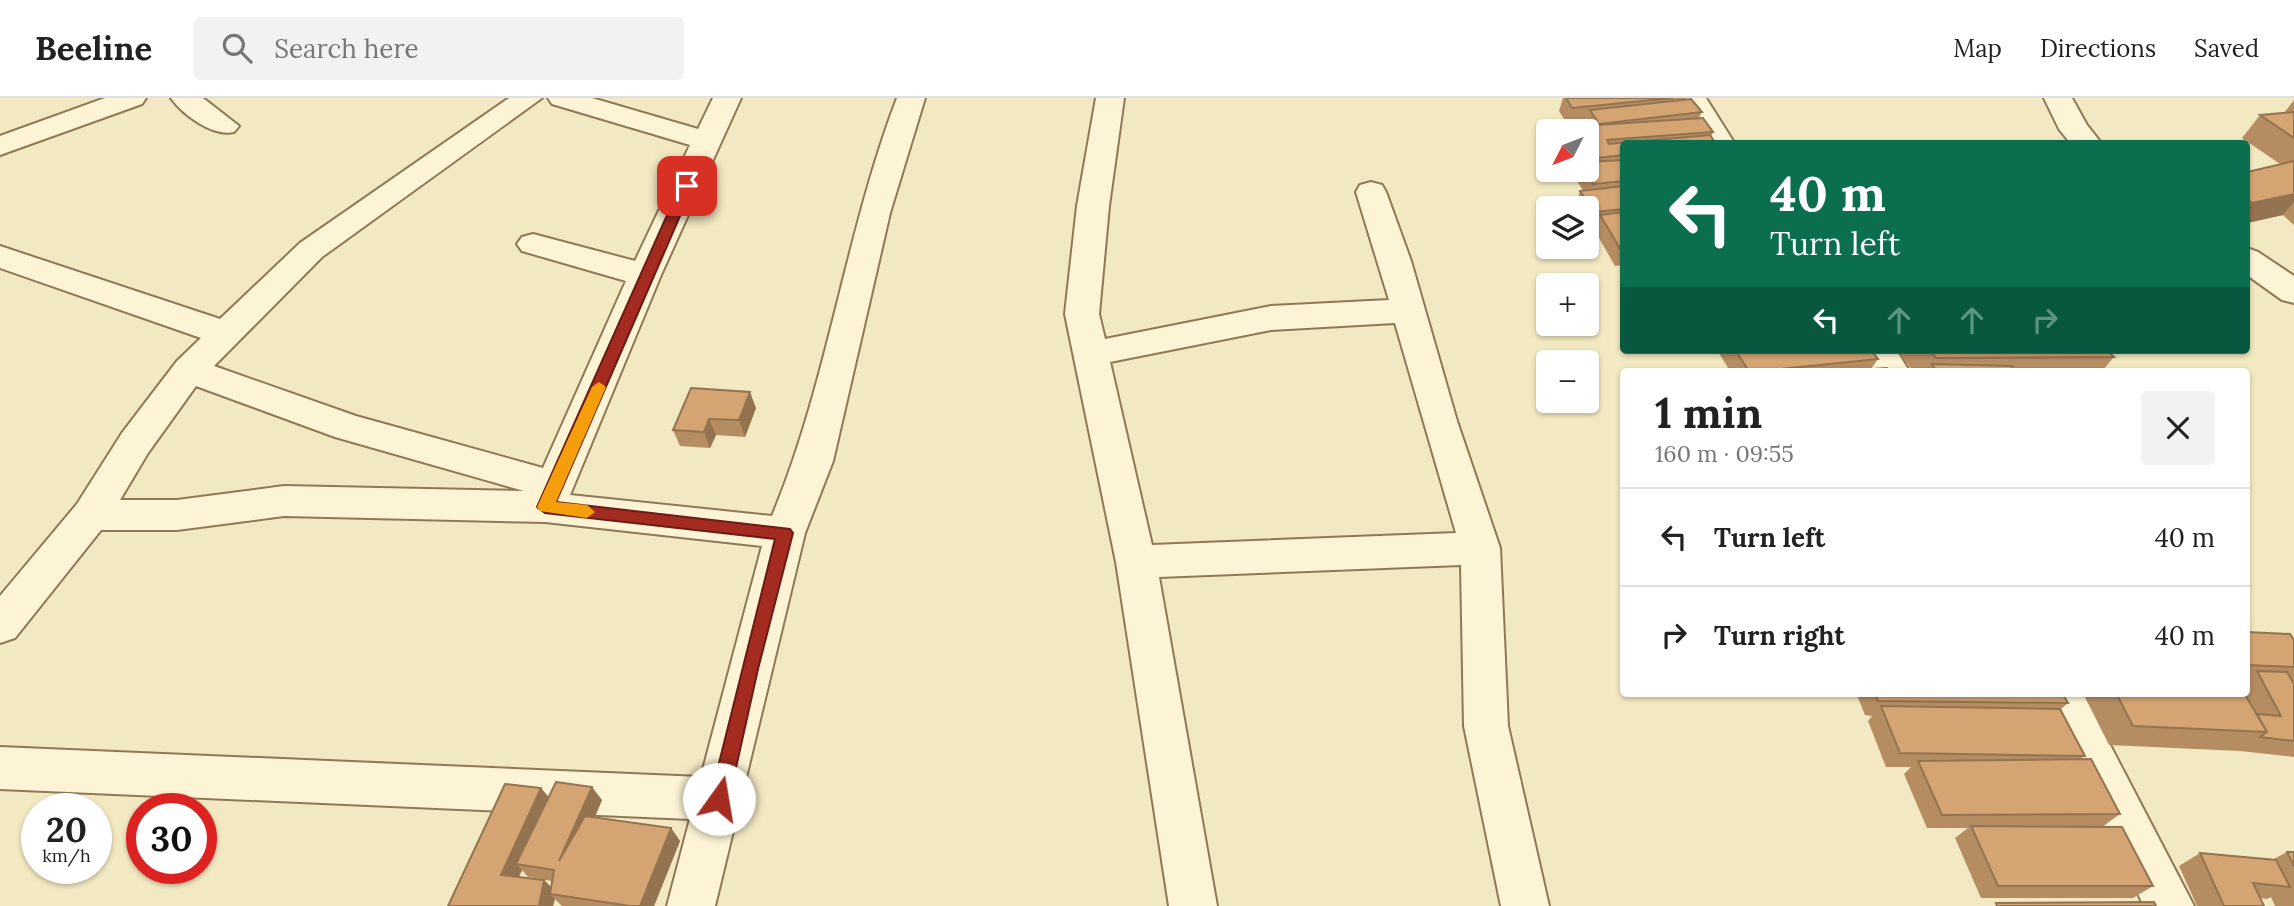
<!DOCTYPE html>
<meta charset="utf-8">
<style>
:root{--surface:#fff;--page:#f2f2f2;--text:#222;--muted:#767676;--line:#e0e0e0}
body{margin:0;font-family:Lora,serif;background:var(--page);color:var(--text);height:100vh;display:flex;flex-direction:column;font-size:26px;white-space:nowrap}
*{box-sizing:border-box;margin:0}
p{font-size:23px;color:var(--muted)}
.icon{flex:none;width:38px;height:38px;fill:none;stroke:currentColor;stroke-width:2;stroke-linecap:round;stroke-linejoin:round}
.map{position:relative;flex:1;overflow:hidden}
.side{position:absolute;left:1620px;top:270px;width:630px;height:329px;display:flex;flex-direction:column;background:var(--surface);border-radius:7px;box-shadow:0 2px 5px #0004}
.side>*{flex:none}
.top-card{position:absolute;left:1620px;top:42px;width:630px;height:214px;border-radius:7px;box-shadow:0 2px 5px #0004;background:#0b6e4f;color:#fff;overflow:hidden}
.needle{width:46px;rotate:228deg}
.fabs{position:absolute;left:1536px;top:21px;display:grid;gap:14px}
.fabs a{display:grid;place-items:center;width:63px;height:63px;border-radius:7px;background:var(--surface);box-shadow:0 2px 5px #0004;font-size:35px}
.speed{position:absolute;left:21px;top:695px;display:flex;gap:14px;font-size:35px;font-weight:700;text-align:center}
.speed>*{display:grid;place-content:center;width:91px;height:91px;border-radius:50%;background:var(--surface);box-shadow:0 2px 5px #0004;line-height:1}
.speed small{font-size:18px;font-weight:400}
.speed .limit{border:10px solid #d22;background:#fff;color:#111}
.pin{position:absolute;display:grid;place-items:center;width:60px;height:60px;color:#fff;margin:-30px;border-radius:14px;box-shadow:0 4px 10px #0006}
.me{position:absolute;width:77px;margin:-38px;rotate:13deg;stroke-linejoin:round;filter:drop-shadow(0 0 5px #0008)}
.turn{display:flex;align-items:center;gap:24px;height:147px;padding:0 35px;font-size:32px}
.turn .icon{width:91px;height:91px;stroke-width:2.5}
.turn b{display:block;font-size:49px;line-height:60px}
.lanes{display:flex;align-items:center;height:66px;padding:0 35px;background:#0003;justify-content:center;gap:35px;direction:ltr}
.lanes .off{opacity:.35}
.round{display:grid;place-items:center;flex:none;width:74px;height:74px;border-radius:7px;background:var(--page)}
.headline{display:flex;align-items:center;justify-content:space-between;height:119px;padding:0 35px}
h1{font-size:42px;font-weight:700;line-height:52px}
ul{padding:0;list-style:none}
li{display:flex;align-items:center;gap:21px;height:98px;padding:0 35px;border-top:2px solid var(--line)}
li div{flex:1}
li b{display:block;font-size:26px}
li em{font-style:normal}
header{display:flex;align-items:center;gap:42px;box-sizing:border-box;height:98px;padding:0 35px;background:var(--surface);border-bottom:2px solid var(--line)}
header strong{font-size:33px}
nav{display:flex;gap:38px;margin-inline-start:auto;font-size:24px}
.search{width:490px;height:63px;background:var(--page);display:flex;align-items:center;gap:18px;box-sizing:border-box;padding:0 24px;border-radius:7px;color:var(--muted);font-size:26px}
.map>svg:first-child{display:block}
.lines{fill:none;stroke-linecap:round;stroke-linejoin:round}
.minor-casing{stroke:#8e7957;stroke-width:4}
.minor{fill:#fcf4d5;fill-rule:evenodd}
.wall{fill:#b68d63;fill-rule:evenodd}
.shaded-wall{fill:#947350}
.building{fill:#d4a473;stroke:#947350;stroke-width:2}
.route{fill:#a32b20;stroke:#6a1c15;stroke-width:2}
.slow{fill:#f59e0b}
</style>
<header>
<strong>Beeline</strong>
<div class="search"><svg class="icon" aria-label="search" viewBox="0 0 24 24"><circle cx="10" cy="10" r="6"/><path d="M15 15l6 6"/></svg>Search here</div>
<nav><a>Map</a><a>Directions</a><a>Saved</a></nav>
</header>
<div class="map">
<svg width="2294" height="808" viewBox="0 0 2294 808">
<rect width="100%" height="100%" fill="#f2e8c1"/>
<g class="lines">
<defs>
<path id="minor" d="M105,0h41l-4,6 -142,51v-19z
M171,0h32l36,28 -5,6c-21,5 -51,-17 -63,-34z
M509,0h33l-220,159 -108,109 142,50 187,52 83,-187 -104,-30 -5,-7 5,-7 11,-3 102,27 55,-116 -138,-41 -4,-6h44l106,31 15,-31h28l-80,177 -91,220 202,21c56,-134 73,-282 125,-418h28l-35,115 -57,248 -28,72 -90,373h-48l23,-87 -690,-30v-42l701,30 61,-231 -217,-24 -261,-6 -107,14h-76l-86,108 -15,5v-47l77,-92 45,-71 55,-72 24,-23 -201,-70v-22l220,73 80,-76zM196,288l139,51 189,54 -240,-5 -107,14h-57l28,-47z
M1096,0h28l-15,108 -10,108 6,25 166,-33 118,-6 -33,-108 4,-7 11,-3 11,3 4,7 25,69 46,160 43,127 8,178 41,180h-48l-37,-180 -3,-161 -302,12 58,329h-48l-53,-344 -51,-248 12,-108zM1395,225l61,210 -304,12 -42,-183 161,-32z
M1678,0h28l29,46h-29z
M2044,0h28l15,27 15,19h-31l-12,-15z
M2247,150l11,4 36,24v27l-12,-3 -35,-25z
M1861,252h35l13,21h-36z
M2039,595h44l111,213h-50z"/>
</defs>
<use href="#minor" class="minor-casing"/>
<use href="#minor" class="minor"/>
</g>
<path class="wall" d="M1563,0h123v2l16,12 -3,6 14,14 -2,5 -87,7v121l-9,1 -20,-35 1,-3 -8,1 -1,-2v-19h-12l5,-17h3l-7,-12 3,-8 -1,-1h9v-39h-21l1,-4 17,-1 2,-3 -19,1 -8,-13z
M2294,2v125l-11,-10 -36,8v-51l33,-8 -38,-26 18,-23 24,-2z
M1717,252h154l7,9 -7,10 18,2h-159z
M1896,252h210l8,7 -12,14h-189z
M691,290l65,20 -11,29 -29,-2 -6,13 -30,-2 -7,-16z
M2247,534l47,8v41l-1,1 1,2v73l-54,-6 -131,-6 -26,-52h164z
M1856,595h206l6,10 -7,6 24,47 -5,3 40,55 -18,13 51,59 -20,12h-152l-26,-60 13,-10h-41l-23,-54 7,-7h-25l-18,-46 4,-5 -7,-1z
M549,700l53,2 -7,17 76,11 9,13 -26,65h-92l-7,-7 -2,7h-105zM522,772l6,7 24,4 -1,6 -7,-7 -26,-3z
M2287,754h7v54h-19l-4,-9 -4,2 -7,-1 4,8h-67l-18,-40 21,-13 72,7z"/>
<path class="shaded-wall" d="M2294,96v8l-11,13 -36,8v-14l5,-6z
M750,294l6,16 -11,29 -6,-17z
M709,321l7,16 -6,13 -6,-16z
M592,689l10,13 -32,74 -11,-13z
M541,690l11,13 -36,63 6,6 -8,18 -13,-13z
M671,730l9,13 -26,65h-14z
M544,782l12,12 -6,2 5,5 -2,7h-14z"/>
<path class="building" d="M1566,0h107l-101,10z
M1691,1l11,13 -103,12 -9,-14z
M2294,14v26l-34,-23z
M1703,20l10,14 -106,8 2,4 101,-9 6,9h-92v11l-37,4v-28h-17l-3,-4z
M1624,62v21l-31,3 -7,-14h1v-8z
M2294,63v33l-42,9 -5,-4v-27z
M1624,88v23l-30,3 -14,-21z
M1624,114v37l-3,1 -21,-35z
M1735,252h136l7,9 -116,12h-13z
M1930,252h176l8,7 -178,1z
M1932,266l80,2 3,5h-79z
M1887,270l2,3h-45z
M691,290l59,4 -11,28 -30,-1 -5,13 -31,-2z
M2247,534l43,2 4,6v27l-47,-2z
M2257,573l30,1 7,12v57l-34,-4 7,-5 -10,-18 24,2z
M1874,595h188l6,10 -190,-2z
M2116,595h128l23,39 -134,-6z
M1881,608l179,3 25,47 -185,-3z
M2091,661l29,55 -178,1 -24,-54z
M556,684l36,5 -33,74 26,-45 86,12 -31,78h-10l-80,-12 4,-24 -38,-6z
M505,686l36,4 -40,87 43,5 -5,26h-91z
M1971,728l151,1 31,59h-155z
M2287,754h7v14z
M2200,755l76,7 14,27 -37,-4 11,23h-40z
M2154,804l2,4h-159l-1,-3z"/>
<path class="route" d="M687,84l6,4 -137,316 234,27 3,4 -35,136 -29,130 -3,6 -7,3 -6,-3 -3,-6 65,-260 -230,-26 -8,-6 143,-321z"/>
<path class="slow" d="M599,284l7,5 -50,115 31,3 8,7 -8,6 -47,-7 -3,-4 55,-120z"/>
</svg>
<div class="fabs">
<a><svg class="needle" viewBox="-14 -14 28 28"><path d="M0-13l5 13h-10z" fill="#e53935"/><path d="M0 13l5-13h-10z" fill="#767676"/></svg></a>
<a><svg class="icon" aria-label="layers" viewBox="0 0 24 24"><path d="M12 4l9 5-9 5-9-5zM3 14l9 5 9-5"/></svg></a>
<a>+</a>
<a>−</a>
</div>
<div class="speed"><div>20<small>km/h</small></div><div class="limit">30</div></div>
<div class="pin" style="left:687px;top:88px;background:#d93025"><svg class="icon" aria-label="arrive" viewBox="0 0 24 24"><path d="M6 21V4h12l-3 4 3 4H6"/></svg></div>
<svg class="me" style="left:719px;top:701px" viewBox="-20 -20 40 40"><circle r="19" fill="#fff"/><path d="M0-13L10 11 0 6-10 11z" fill="#a32b20"/></svg>
<div class="top-card">
<div class="turn"><svg class="icon" aria-label="left" viewBox="0 0 24 24"><path d="M17 20v-9H6M10 6l-5 5 5 5"/></svg><div><b>40 m</b>Turn left</div></div>
<div class="lanes"><svg class="icon" aria-label="left" viewBox="0 0 24 24"><path d="M17 20v-9H6M10 6l-5 5 5 5"/></svg><svg class="icon off" aria-label="ahead" viewBox="0 0 24 24"><path d="M12 20V5M6 11l6-6 6 6"/></svg><svg class="icon off" aria-label="ahead" viewBox="0 0 24 24"><path d="M12 20V5M6 11l6-6 6 6"/></svg><svg class="icon off" aria-label="right" viewBox="0 0 24 24"><path d="M7 20v-9h11M14 6l5 5-5 5"/></svg></div>
</div>
<section class="side">
<div class="headline"><div><h1>1 min</h1><p>160 m · 09:55</p></div><a class="round"><svg class="icon" aria-label="close" viewBox="0 0 24 24"><path d="M6 6l12 12M18 6L6 18"/></svg></a></div>
<ul>
<li><svg class="icon" aria-label="left" viewBox="0 0 24 24"><path d="M17 20v-9H6M10 6l-5 5 5 5"/></svg><div><b>Turn left</b></div><em>40 m</em></li>
<li><svg class="icon" aria-label="right" viewBox="0 0 24 24"><path d="M7 20v-9h11M14 6l5 5-5 5"/></svg><div><b>Turn right</b></div><em>40 m</em></li>
</ul>
</section>
</div>
